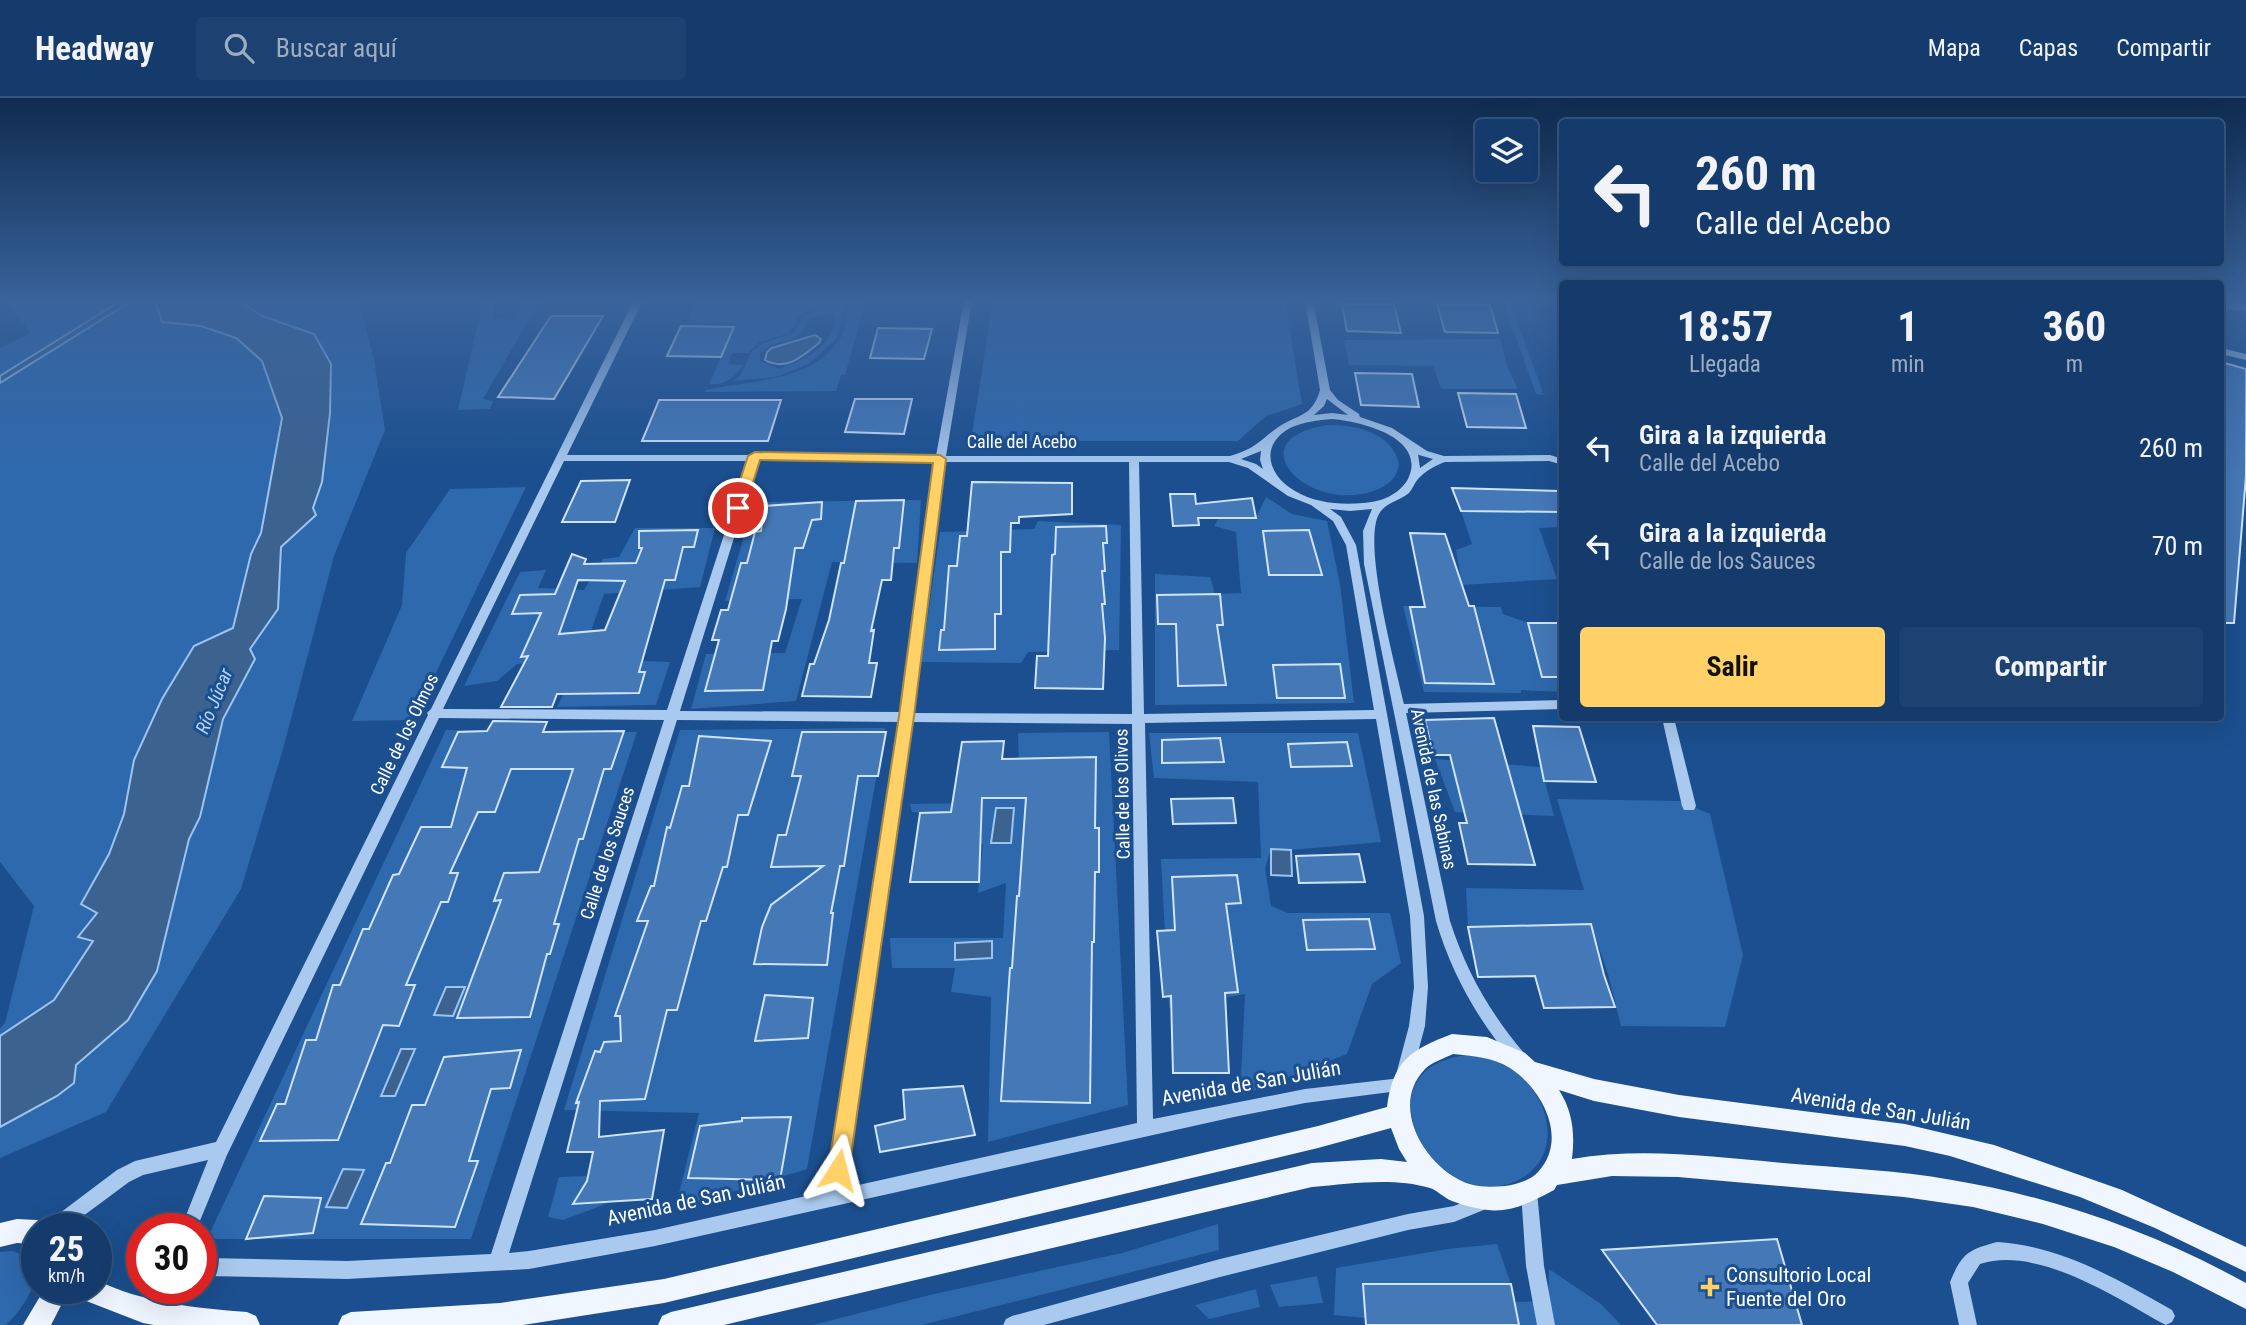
<!DOCTYPE html>
<html lang="es">
<meta charset="utf-8">
<style>
:root{--surface:#143b6b;--page:#1d4271;--text:#f1f3f6;--muted:#9dadc1;--line:#33557e;--accent:#ffd166}
body{margin:0;font-family:"Roboto Condensed",sans-serif;background:var(--page);color:var(--text);height:100vh;display:flex;flex-direction:column;font-size:26px;white-space:nowrap}
*{box-sizing:border-box;margin:0}
p{font-size:23px;color:var(--muted)}
.icon{flex:none;width:38px;height:38px;fill:none;stroke:currentColor;stroke-width:2;stroke-linecap:round;stroke-linejoin:round}
.map{position:relative;flex:1;overflow:hidden}
.panel{position:absolute;left:1559px;top:182px;width:665px;height:441px;display:flex;flex-direction:column;background:var(--surface);border-radius:7px;box-shadow:0 7px 28px #0002,0 0 0 2px var(--line)}
.panel>*{flex:none}
.guide{position:absolute;left:1559px;top:21px;width:665px;height:147px;border-radius:7px;box-shadow:0 7px 28px #0002,0 0 0 2px var(--line);background:#143b6b;color:var(--text);overflow:hidden}
.fabs{position:absolute;left:1475px;top:21px;display:grid;gap:14px}
.fabs a{display:grid;place-items:center;width:63px;height:63px;border-radius:7px;background:var(--surface);box-shadow:0 7px 28px #0002,0 0 0 2px var(--line);font-size:35px}
.speed{position:absolute;left:21px;top:1115px;display:flex;gap:14px;font-size:35px;font-weight:700;text-align:center}
.speed>*{display:grid;place-content:center;width:91px;height:91px;border-radius:50%;background:var(--surface);box-shadow:0 7px 28px #0002,0 0 0 2px var(--line);line-height:1}
.speed small{font-size:18px;font-weight:400}
.speed .limit{border:10px solid #d22;background:#fff;color:#111}
.pin{position:absolute;display:grid;place-items:center;width:60px;height:60px;color:#fff;margin:-30px;border:4px solid #fff;border-radius:50%;box-shadow:0 2px 7px #0007}
.me{position:absolute;width:77px;margin:-38px;rotate:9deg;stroke-linejoin:round;filter:drop-shadow(0 0 5px #0008)}
.turn{display:flex;align-items:center;gap:24px;height:147px;padding:0 21px;font-size:32px}
.turn .icon{width:91px;height:91px;stroke-width:2.5}
.turn b{display:block;font-size:49px;line-height:60px}
.eta{display:flex;justify-content:space-evenly;align-items:center;height:119px;text-align:center}
.eta b{font-size:42px;font-weight:700;line-height:49px}
.cta{display:flex;gap:14px;margin-top:auto;padding:14px 21px}
.cta a{flex:1;height:80px;border-radius:7px;background:var(--accent);color:#111;font-size:28px;font-weight:700;line-height:80px;text-align:center}
.cta a+a{background:var(--page);color:var(--text)}
ul{padding:0;list-style:none}
li{display:flex;align-items:center;gap:21px;height:98px;padding:0 21px}
li div{flex:1}
li b{display:block;font-size:26px}
li em{font-style:normal}
header{display:flex;align-items:center;gap:42px;box-sizing:border-box;height:98px;padding:0 35px;background:var(--surface);border-bottom:2px solid var(--line)}
header strong{font-size:33px}
nav{display:flex;gap:38px;margin-inline-start:auto;font-size:24px}
.search{width:490px;height:63px;background:var(--page);display:flex;align-items:center;gap:18px;box-sizing:border-box;padding:0 24px;border-radius:7px;color:var(--muted);font-size:26px}
.map>svg:first-child{display:block}
.green{fill:#2e69ad;fill-rule:evenodd}
.water{fill:#3c6290;stroke:#9cc4f0;stroke-width:2}
.building{fill:#4478b7;stroke:#cfe3fa;stroke-width:2;fill-rule:evenodd}
.lines{fill:none;stroke-linecap:round;stroke-linejoin:round}
.minor{fill:#a9c9ee;fill-rule:evenodd}
.major{fill:#f0f6ff;fill-rule:evenodd}
.route{fill:#ffd166;stroke:#a68842;stroke-width:2}
.poi-dot{fill:#ffd166;stroke:#1b4f8f;stroke-width:2.5}
.labels{text-anchor:middle;dominant-baseline:central;stroke-width:6;stroke-linejoin:round;paint-order:stroke}
.street-label{font-size:18px;fill:#fff;stroke:#1b4f8f}
.water-label{font-size:19px;font-style:italic;fill:#b5d3f5;stroke:#1b4f8f}
.near-street-label{font-size:21px;fill:#fff;stroke:#1b4f8f}
.near-poi-label{font-size:21px;fill:#fff;stroke:#1b4f8f;text-anchor:start}
</style>
<header>
<strong>Headway</strong>
<div class="search"><svg class="icon" aria-label="search" viewBox="0 0 24 24"><circle cx="10" cy="10" r="6"/><path d="M15 15l6 6"/></svg>Buscar aquí</div>
<nav><a>Mapa</a><a>Capas</a><a>Compartir</a></nav>
</header>
<div class="map">
<svg width="2246" height="1227" viewBox="0 0 2246 1227">
<rect width="100%" height="100%" fill="#1b4f8f"/>
<path class="green" d="M3,202h356l15,60 11,70 -51,126 -51,193 -42,140 -135,223 -106,46v-130l5,-5 29,-117 -34,-44v-514l31,-15z
M483,202h12l-2,19h21l12,-19h14l-57,99 10,2 -3,8 -32,1z
M697,202h153v3c-13,12 -34,1 -49,12 -7,5 -6,12 -12,18l-31,10 -10,10h-16l-4,11 15,1c-8,13 -19,21 -34,19l27,-60 11,-1h-60z
M854,202h12l-21,75h-4l-5,16 -131,1 1,-2c46,-11 110,-7 136,-55 4,-7 3,-13 5,-21 1,-4 5,-9 7,-14z
M993,202h292l17,104 -36,12 -28,25h-267z
M1503,202h6l35,95 -8,-1z
M821,211h24l-9,30 -28,25 -32,13 -43,4 8,-7 11,-23 12,-8 29,-10 12,-18zM822,216l12,1c4,30 -31,45 -55,54l-19,-8v-7c16,-19 41,-6 48,-35z
M1500,241l7,27 11,23h-77l-8,-23 -84,-1 -5,-25z
M1328,327c28,0 63,7 71,38 -1,14 -10,22 -23,27 -66,26 -143,-51 -48,-65z
M526,389l-113,233 -61,1 50,-116 4,-52 44,-64z
M1266,399l26,17 35,7 13,63 14,119 -199,2v-131l55,3 5,17 26,-1 -5,-61 -22,-6 5,-8h37z
M921,402l-4,63 -85,-1 -36,139 -105,8 15,-55 79,-1 17,-54 -77,2 29,-99z
M1461,413l102,1v15l-24,1 18,51 -95,6 -6,-35 16,-6z
M1038,423l83,4 -2,125 -91,2 -7,11 -100,-1 19,-130 94,-3z
M635,430h80l-15,59 -96,7 -23,65 89,3 -14,43 -99,2 23,-47 -63,4 -20,17 -33,5 56,-114 26,-2 -8,18 46,2 19,-31 16,-2z
M1403,508l98,1 2,7 25,9 14,54 21,2v13l-42,-2v3l-97,-1z
M885,630l-78,441 -132,40 24,-96 -135,-3 116,-380z
M446,632l191,2 -166,507h-264z
M1109,634l19,373 -140,37 3,-145 -40,-5 4,-24h-63l-2,-30h113l3,-55 -28,10 5,-49 -16,-2 2,-4h13v-26l-62,1 -8,-1 -2,-8 60,-1 49,-39 -1,-31z
M1149,635h209l23,109 -90,8 -20,-1 -6,19 6,38 17,7h102l11,50 -29,21 -25,70 -107,42 5,-102 -76,14 -8,-149 100,-1 -3,-76 -104,-4z
M1435,661l106,8 13,49 -99,-4z
M1557,701l122,2 31,13 33,141 -18,72 -104,-1 -13,-52 -17,-50 -123,3 -2,-39 118,2z
M1467,957c17,2 35,6 49,17 34,26 48,83 4,107 -81,44 -170,-110 -53,-124z
M589,1078l-15,28 37,-2 -48,18 -15,-3 11,-40z
M1218,1126l1,26 -297,75h-109l121,-31 188,-41z
M1497,1146l14,40h-147l2,34 -32,-3 2,-47 112,-19z
M13,1153c40,16 14,53 -7,74h-6v-73z
M1549,1171l52,35 20,21h-102l-5,-23 34,-1z
M1317,1178l6,27 -44,4 -9,-22z
M1256,1191l4,18 -51,12 -14,-14z"/>
<path class="water" d="M122,202h11l-133,83v-7z
M155,202h82l25,16 52,18 17,30 -1,49 -8,69 -9,26 3,7 -35,32 -3,62 -28,40 5,10 -32,60 -23,98 -11,22 -32,132 -29,49 -52,45 -2,18 -17,13 -57,31v-91l54,-36 39,-59 -15,-4 19,-24 -16,-9 28,-50 15,-40 10,-54 28,-61 32,-53 39,-18 18,-74 10,-21 21,-115 -20,-57 -26,-23 -35,-12 -39,-4z
M815,237l6,4 -2,4c-16,13 -33,29 -54,17l2,-8 5,-4z
M996,710h18l-3,35h-20z
M1271,751l20,1 1,26 -21,-1z
M992,843v17l-37,2v-17z
M446,889h19l-12,29 -19,-1z
M401,951h14l-20,47h-14z
M343,1071l21,1 -17,38 -21,-1z"/>
<path class="building" d="M1342,206h52l7,29 -54,-2z
M1437,206l53,1 8,28 -53,-1z
M551,218h52l-49,83 -56,-2z
M681,228l53,1 -13,30 -54,-1z
M878,230l54,1 -8,30 -54,-1z
M2221,264l25,7v107l-12,147h-13z
M1355,275l57,1 7,33 -58,-2z
M1458,295l58,1 10,34 -59,-1z
M855,301h57l-8,35 -59,-2z
M659,302h122l-13,41h-126z
M630,382l-15,42h-53l19,-41z
M972,384l100,1v31l-53,3v6h-8l-1,29h-9v62h-6v35l-56,1 2,-20h3l5,-64h8l3,-30h7z
M1452,390l107,3 4,21 -102,-1z
M1170,396h25l1,10 56,-6 4,20h-58l1,7 -26,1z
M904,402l-5,48h-5l-3,32h-9l-11,51 3,-1 -5,33h8l-6,34 -69,-1 8,-32h4l15,-44 12,-57h3l12,-62z
M822,404l-1,17 -9,1 -9,28h-8l-9,61 -8,32h-6l-9,49 -58,1 14,-51h-7l9,-30h7l13,-47h6l8,-31 6,-1 3,-25z
M1106,428l1,17h-4l2,28h-3l3,33h-3l3,34 -2,51 -68,-1 2,-32h11l4,-101 3,-1 1,-27z
M698,432l-4,17h-11l-8,33h-10l-26,92h6l-6,21 -82,1 -5,13h-51l27,-51 -7,1 20,-44 -29,1 8,-19 35,-1 17,-40 14,5 -2,5 52,-1 6,-15h-3v-17zM578,482l47,1 -20,49 -46,4z
M1309,432l13,45h-53l-6,-44z
M1410,435l35,1 24,72h5l20,78 -69,-1 -15,-76h15z
M1220,496l3,31h-6l9,60 -48,1 -2,-62h-18l-1,-29z
M1528,525h35v54h-21z
M1340,566l5,34h-68l-4,-33z
M1494,620l41,147 -67,-1 -9,-41h8l-17,-68h-17l-8,-35z
M493,623l54,1 -4,10 81,-1 -13,38h-7l-21,70h-4l-25,85h5l-9,30h-3l-17,63 -73,1 44,-118 -7,1 10,-28 35,-1 34,-103h-62l-16,43h-17l-28,61h8l-10,29h-7l-35,83h9l-16,41 -16,-1 -45,115 -78,1 17,-37h8l21,-64h10l17,-55h7l23,-56h6l24,-54 6,-1 22,-47h30l16,-59 -25,-1 16,-35 29,-1z
M1533,628l46,1 17,55 -52,-1z
M802,634h84l-8,44h-20l-14,90h-4l-9,47h2l-6,52 -73,-1 8,-37 9,-22 52,-39 -52,1 7,-32h8l15,-59h-9z
M699,638l72,5 -23,74h-10l-11,52h-4l-17,54h-5l-24,89h-10l-22,89 -45,2 -1,36 65,-7 -12,69 -79,5 14,-23 6,-29h-26l12,-50 -3,1 19,-52 5,1 4,-10 17,-1 -1,-25h-5l33,-95h-11l14,-35h3l13,-59 3,1 12,-42h7z
M1220,640l4,24 -62,1v-23z
M1004,643l-2,18 94,-2 -1,71h4v44h-4l-1,70h-2l-2,161 -89,-2 9,-133h2l5,-72h2l7,-98h-44l-3,84h-69l10,-69 31,-1 11,-70z
M1347,644l5,24 -61,1 -3,-23z
M1233,700l3,25 -63,1 -2,-25z
M1359,756l6,28 -66,1 -3,-27z
M1237,777l4,28 -15,1 12,88 -13,1 4,80h-56l-2,-77 -8,1 -6,-66 18,-1 -3,-53z
M1369,821l6,30 -68,1 -4,-30z
M1591,826l13,51 11,32 -71,1 -9,-32 -57,1 -10,-50z
M765,897l48,3 -5,40 -53,3z
M521,952l-11,38 -19,1 -22,72h9l-23,66 -94,-3 25,-61h4l22,-58h13l19,-48z
M963,988l12,49 -95,17 -5,-26 30,-7 -2,-29z
M791,1019l-11,63 -92,-2 12,-52 42,-5v-3z
M264,1098l57,2 -8,35 -67,6z
M1777,1141l25,86h-145l-55,-75z
M1363,1186h148l8,41h-153z"/>
<g class="lines">
<path class="minor" d="M634,202h9l-76,155h184l4,-2 4,2 177,1 28,-156h8l-26,156h284c25,-7 28,-14 47,-28 20,-14 35,-10 43,-38l-15,-90h8l17,90 8,10 21,14 1,3 32,11 35,23 17,5 106,-1 13,4v6l-14,-4 -104,1c-9,3 -21,10 -27,17 -4,5 -5,9 -9,14 -10,8 -24,10 -30,21 -17,30 17,153 25,190l159,-4v9l-157,4 44,208c16,50 40,92 74,132l3,5 -3,5 -5,2 -5,-2c-36,-43 -62,-88 -78,-142l-72,-357 -1,-33 9,-22 -22,2 -20,-2 11,8 15,28 68,371 4,71 -3,39 -12,45 -3,5 -5,2 -5,-2 -3,-5 12,-45 5,-39 -4,-71 -34,-197 -231,4 8,396 152,-30 96,-11 5,2 3,5 -3,5 -101,13 -71,14 -579,129 -126,23 -182,10 -139,-3 -6,-3 -1,-17 7,2 139,3 144,-7 173,-534 -225,-2 -212,437 -30,73h-16l27,-68 -65,15 -14,7 -62,46h-21l2,-6 69,-52 18,-9 81,-19 212,-427 -1,-2 4,-4zM1327,301l21,16 -16,-2 -18,2 10,-9zM1332,321c27,2 96,18 76,60 -9,16 -27,23 -45,24 -23,2 -48,0 -68,-12 -27,-15 -36,-46 -5,-63 13,-6 28,-8 42,-9zM1261,353l-1,9 3,9 -7,-5 -15,-5zM1418,356l1,1 14,4 -13,9zM564,363h184l-81,249 -224,-1zM758,363l177,1 -34,250 -221,-1zM945,364h184l3,252 -218,-1zM1139,364h90l19,6 40,28 23,9 22,16 13,24 28,165 -230,4zM677,622l223,2 -72,469 -173,39 -126,21 -20,2zM912,624l220,2 5,399 -292,65z
M2221,205l25,1v6l-25,-1z
M2221,250l25,6v6l-25,-6z
M1662,620h12l22,88 -2,4h-10l-2,-4z
M1529,1086l6,2 2,6 7,74 11,59h-18l-11,-59 -5,-74 2,-6z
M1485,1095l6,2 2,6 -2,6 -37,15 -46,8 -188,47 -176,48h-41l3,-6 6,-3 208,-57 188,-45 46,-8z
M1997,1144c64,4 120,37 175,68l3,6 -3,6 -6,3 -6,-3c-48,-27 -124,-76 -180,-58l-12,19 9,42h-18l-9,-43c12,-29 18,-32 47,-40z"/>
<path class="major" d="M1452,936l35,3 38,16 10,9 59,17 85,16 226,29 89,21 128,45 124,57v25l-91,-44 -75,-31 -130,-41 -45,-10 -226,-29 -85,-16 -35,-11c14,22 16,44 13,69 71,-12 141,-2 211,4 57,5 114,7 169,17 103,17 203,53 294,103v26l-73,-37 -59,-25 -71,-23 -70,-17 -69,-10 -226,-20 -66,-1 -55,9 -3,5c-41,22 -57,27 -102,11 -8,-3 -15,-11 -22,-13 -38,-11 -80,-4 -118,-1l-588,138h-66l4,-9 9,-4 641,-149 69,-4 26,3 -8,-13 -8,-21 -73,20 -654,155 -141,22h-185l4,-9 9,-4 149,-9 164,-24 654,-153 69,-19c6,-46 23,-57 65,-73zM1453,956c20,2 39,3 57,14 32,21 59,71 28,104 -7,8 -22,13 -33,14 -17,1 -32,2 -47,-7 -37,-20 -67,-75 -33,-110 7,-7 20,-11 28,-15z
M17,1121l20,1 8,4 3,4h-11v16l-20,-1 -17,4v-24z
M96,1182c48,23 99,28 151,32l9,4 4,9h-106l-11,-2 -67,-26 -3,-9h23z
M45,1190h25l-19,37h-28z"/>
</g>
<linearGradient id="sky" x2="0" y2="1"><stop stop-color="#0f2b4f"/><stop offset="0.54" stop-color="#39639b"/><stop offset="1" stop-color="#39639b" stop-opacity="0"/></linearGradient>
<rect width="2246" height="374" fill="url(#sky)"/>
<path class="route" d="M755,354l185,3 6,4 -32,257 -65,454 -3,7 -8,3 -7,-3 -3,-7 71,-454 34,-253 -173,-3 -15,48 -7,4 -5,-1 -2,-3 17,-52z"/>
<path class="poi-dot" d="M1706.5 1178.5h7v7h7v7h-7v7h-7v-7h-7v-7h7z"/>
<g class="labels">
<g class="street-label">
<text x="1022" y="343">Calle del Acebo</text>
<text transform="translate(404 636) rotate(-64)">Calle de los Olmos</text>
<text transform="translate(1434 691) rotate(78)">Avenida de las Sabinas</text>
<text transform="translate(1122 696) rotate(-91)">Calle de los Olivos</text>
<text transform="translate(607 755) rotate(-72)">Calle de los Sauces</text>
</g>
<g class="water-label">
<text transform="translate(214 603) rotate(-68)">Río Júcar</text>
</g>
<g class="near-street-label">
<text transform="translate(1251 985) rotate(-10)">Avenida de San Julián</text>
<text transform="translate(1881 1011) rotate(9)">Avenida de San Julián</text>
<text transform="translate(696 1102) rotate(-12)">Avenida de San Julián</text>
</g>
<g class="near-poi-label">
<text x="1726" y="1177">Consultorio Local<tspan x="1726" dy="24">Fuente del Oro</tspan></text>
</g>
</g>
</svg>
<div class="fabs">
<a><svg class="icon" aria-label="layers" viewBox="0 0 24 24"><path d="M12 4l9 5-9 5-9-5zM3 14l9 5 9-5"/></svg></a>
</div>
<div class="speed"><div>25<small>km/h</small></div><div class="limit">30</div></div>
<div class="pin" style="left:738px;top:410px;background:#d93025"><svg class="icon" aria-label="arrive" viewBox="0 0 24 24"><path d="M6 21V4h12l-3 4 3 4H6"/></svg></div>
<svg class="me" style="left:838px;top:1072px" viewBox="-20 -20 40 40"><path d="M0-17L14 15 0 8-14 15z" fill="#ffd166" stroke="#fff" stroke-width="4"/></svg>
<div class="guide">
<div class="turn"><svg class="icon" aria-label="left" viewBox="0 0 24 24"><path d="M17 20v-9H6M10 6l-5 5 5 5"/></svg><div><b>260 m</b>Calle del Acebo</div></div>
</div>
<section class="panel">
<div class="eta">
<div><b>18:57</b><p>Llegada</p></div>
<div><b>1</b><p>min</p></div>
<div><b>360</b><p>m</p></div>
</div>
<ul>
<li><svg class="icon" aria-label="left" viewBox="0 0 24 24"><path d="M17 20v-9H6M10 6l-5 5 5 5"/></svg><div><b>Gira a la izquierda</b><p>Calle del Acebo</p></div><em>260 m</em></li>
<li><svg class="icon" aria-label="left" viewBox="0 0 24 24"><path d="M17 20v-9H6M10 6l-5 5 5 5"/></svg><div><b>Gira a la izquierda</b><p>Calle de los Sauces</p></div><em>70 m</em></li>
</ul>
<div class="cta"><a>Salir</a><a>Compartir</a></div>
</section>
</div>
